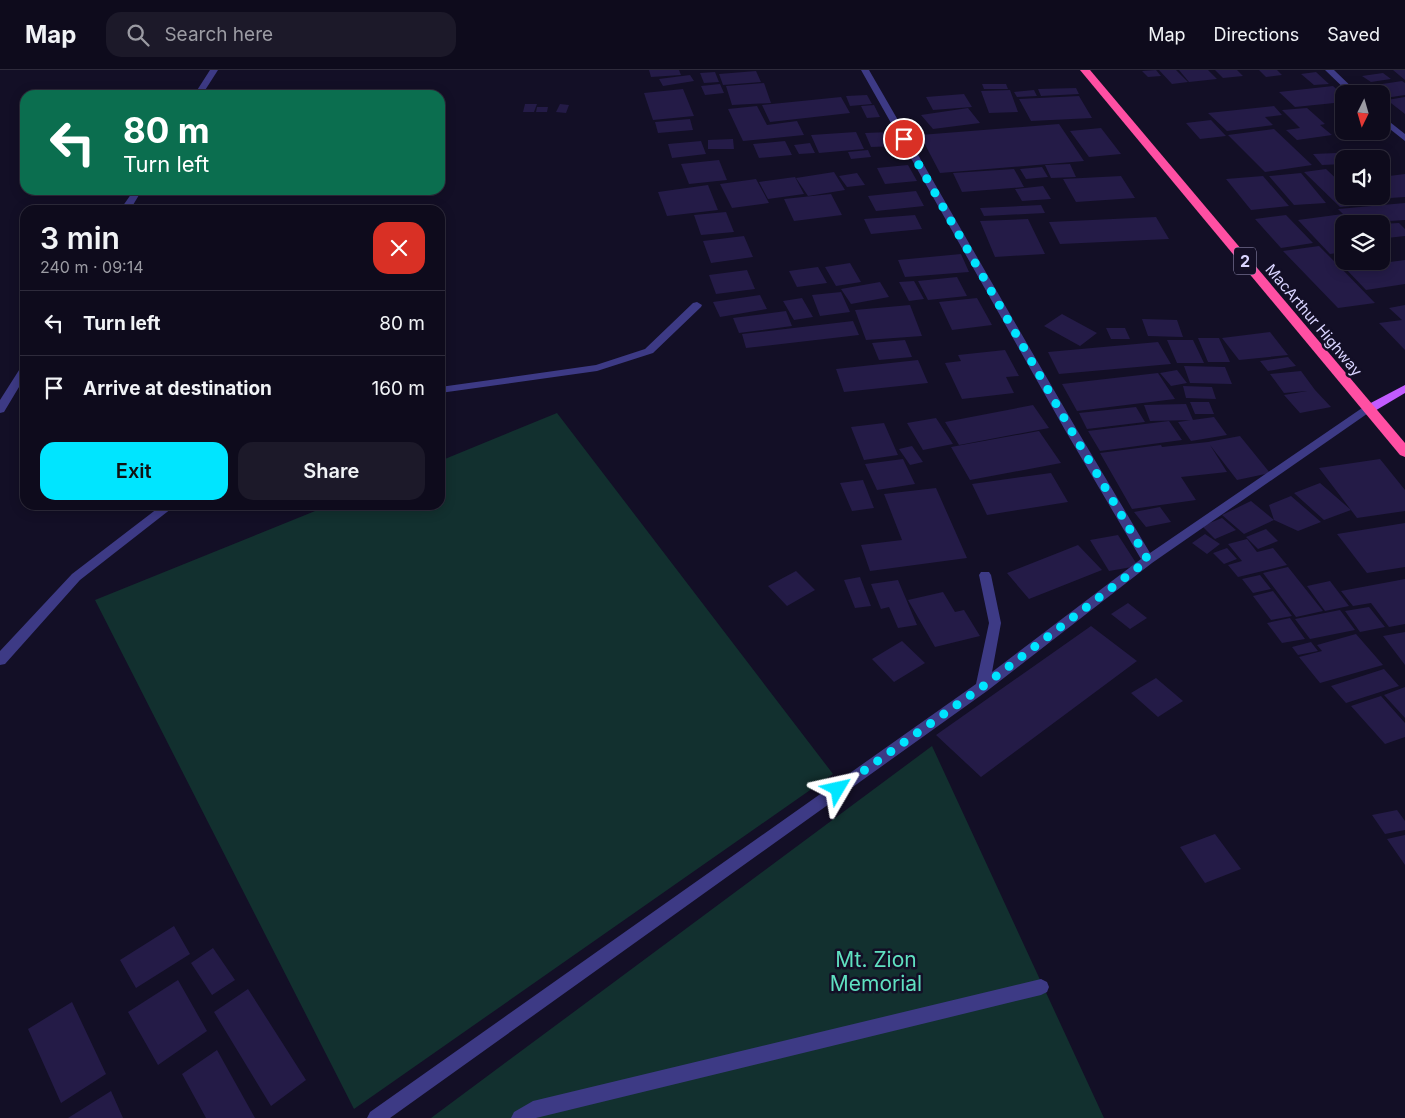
<!DOCTYPE html>
<meta charset="utf-8">
<style>
:root{--surface:#0e0b1c;--page:#1c1929;--text:#f1f3f6;--muted:#9b9ba3;--line:#2e2b3b;--accent:#00e5ff}
body{margin:0;font-family:Inter,sans-serif;background:var(--page);color:var(--text);height:100vh;display:flex;flex-direction:column;font-size:19px;white-space:nowrap}
*{box-sizing:border-box;margin:0}
p{font-size:16px;color:var(--muted)}
.icon{flex:none;width:28px;height:28px;fill:none;stroke:currentColor;stroke-width:2;stroke-linecap:round;stroke-linejoin:round}
.map{position:relative;flex:1;overflow:hidden}
.sheet{position:absolute;left:20px;top:135px;width:425px;height:305px;display:flex;flex-direction:column;background:var(--surface);border-radius:15px;box-shadow:0 2px 12px #0003,0 0 0 1px var(--line)}
.sheet>*{flex:none}
.hud{position:absolute;left:20px;top:20px;width:425px;height:105px;border-radius:15px;box-shadow:0 2px 12px #0003,0 0 0 1px var(--line);background:#0b6e4f;color:#fff;overflow:hidden}
.needle{width:32px;rotate:185deg}
.fabs{position:absolute;left:1335px;top:15px;display:grid;gap:10px}
.fabs a{display:grid;place-items:center;width:55px;height:55px;border-radius:10px;background:var(--surface);box-shadow:0 2px 12px #0003,0 0 0 1px var(--line);font-size:25px}
.pin{position:absolute;display:grid;place-items:center;width:42px;height:42px;color:#fff;margin:-21px;border:2px solid #fff;border-radius:50%;box-shadow:0 1px 5px #0007}
.me{position:absolute;width:55px;margin:-28px;rotate:54deg;stroke-linejoin:round;filter:drop-shadow(0 0 4px #0008)}
.turn{display:flex;align-items:center;gap:18px;height:105px;padding:0 20px;font-size:22px}
.turn .icon{width:65px;height:65px;stroke-width:2.5}
.turn b{display:block;font-size:35px;line-height:42px}
.round{display:grid;place-items:center;flex:none;width:52px;height:52px;border-radius:15px;background:var(--page)}
.overview{display:flex;align-items:center;justify-content:space-between;height:85px;padding:0 20px}
h1{font-size:30px;font-weight:600;line-height:38px}
.action{display:flex;gap:10px;margin-top:auto;padding:10px 20px}
.action a{flex:1;height:58px;border-radius:15px;background:var(--accent);color:#111;font-size:20px;font-weight:600;line-height:58px;text-align:center}
.action a+a{background:var(--page);color:var(--text)}
ul{padding:0;list-style:none}
li{display:flex;align-items:center;gap:15px;height:65px;padding:0 20px;border-top:1px solid var(--line)}
li div{flex:1}
li b{display:block;font-size:19px}
li em{font-style:normal}
header{display:flex;align-items:center;gap:30px;box-sizing:border-box;height:70px;padding:0 25px;background:var(--surface);border-bottom:1px solid var(--line)}
header strong{font-size:24px}
nav{display:flex;gap:28px;margin-inline-start:auto;font-size:18px}
.search{width:350px;height:45px;background:var(--page);display:flex;align-items:center;gap:12px;box-sizing:border-box;padding:0 18px;border-radius:15px;color:var(--muted);font-size:19px}
.map>svg:first-child{display:block}
.green{fill:#12302f}
.building{fill:#241b47}
.lines{fill:none;stroke-linecap:round;stroke-linejoin:round}
.minor{fill:#3d3a85;fill-rule:evenodd}
.major{fill:#c25bff;fill-rule:evenodd}
.highway{fill:#ff4fa3;fill-rule:evenodd}
.route{stroke:#00e5ff;stroke-width:9;stroke-dasharray:0 16.2}
.labels{text-anchor:middle;dominant-baseline:central;stroke-width:5;stroke-linejoin:round;paint-order:stroke}
.far-street-label{font-size:15px;fill:#d9d4ff;stroke:#130f26}
.shield{fill:#130f26;stroke:#9e99be;stroke-width:1}
.shield-label{font-size:16px;font-weight:bold;fill:#d9d4ff}
.near-park-label{font-size:21px;fill:#5fe0c0;stroke:#130f26}
</style>
<header>
<strong>Map</strong>
<div class="search"><svg class="icon" aria-label="search" viewBox="0 0 24 24"><circle cx="10" cy="10" r="6"/><path d="M15 15l6 6"/></svg>Search here</div>
<nav><a>Map</a><a>Directions</a><a>Saved</a></nav>
</header>
<div class="map">
<svg width="1405" height="1048" viewBox="0 0 1405 1048">
<rect width="100%" height="100%" fill="#130f26"/>
<path class="green" d="M557,343l276,361 -479,335 -259,-509 235,-95h110v-44z
M932,676l172,372h-673z"/>
<path class="building" d="M649,0h30l2,5 -30,2z
M1156,0l5,6 -13,1 -6,-6z
M1159,0h17l12,12 -16,2z
M1179,0h29l9,9 -28,3z
M1215,0h22l6,6 -20,2z
M1259,0h18l5,5 -16,2z
M1393,0h12v10z
M756,1l5,11 -38,3 -4,-11z
M715,2l4,10 -15,1 -4,-10z
M1316,2l13,12 -15,1 -13,-11z
M1383,3l8,6 -20,3 -9,-6z
M690,5l4,6 -31,5 -4,-7z
M1402,11l3,2v12l-20,3 -16,-12z
M764,13l7,20 -39,2 -6,-19z
M720,14l4,9 -19,2 -4,-9z
M982,14h24l2,5h-24z
M1333,16l11,10v6l-49,5 -16,-15z
M1076,18l3,6 -38,2 -3,-7z
M683,19l11,27 -41,4 -9,-27z
M1010,20l8,22 -29,1 -8,-22z
M1034,20l3,6 -20,1 -3,-5z
M964,24l8,13 -39,3 -7,-13z
M867,25l5,9 -22,2 -4,-10z
M1079,26l13,22 -61,3 -12,-22z
M841,27l9,16 -80,9 -8,-17z
M1405,27v17l-18,-14z
M525,34h12l-3,8h-11z
M560,34l9,1 -3,8 -10,-1z
M874,35l6,12 -13,1 -6,-12z
M757,36l10,19 30,-4 7,14 -61,6 -15,-32z
M1274,36l8,9 -17,2 8,8 -46,6 -19,-18z
M537,37h11l-1,5h-11z
M968,38l12,15 -47,6 -12,-14z
M1307,38l18,16 -5,1 12,10 -35,5 -11,-10 14,-2 -18,-18z
M690,49l3,11 -35,3 -3,-11z
M1211,50l15,16 -26,3 -14,-16z
M1059,54l25,37 -144,12 -20,-38z
M1101,58l20,26 -32,3 -19,-26z
M1274,59l38,36 -47,7 -37,-37z
M856,62l8,17 -45,4 -8,-18z
M890,62l6,14 -25,1 -6,-14z
M733,69l1,10h-26v-9z
M701,71l5,13 -34,4 -4,-14z
M785,71l7,14 -33,3 -6,-14z
M810,73l5,10 -16,1 -5,-9z
M868,80l3,7 -20,2 -3,-7z
M1337,83l7,8v3l-22,1 -9,-11z
M719,90l8,20 -38,4 -8,-20z
M1070,94l6,13 -25,1 -6,-13z
M908,95l9,16 -32,3 -8,-16z
M1042,97l6,10 -22,2 -6,-10z
M1014,99l10,18 -62,5 -9,-19z
M1326,99l18,17v10h10l9,9 -23,2 -36,-35z
M834,102l11,18 -37,6 -12,-18z
M857,103l8,12 -18,2 -8,-11z
M1301,103l25,30 -32,2 -25,-29z
M1405,104v23l-15,1 -9,-9v-12z
M1121,106l14,22 -59,4 -13,-23z
M1263,106l26,30 -38,4 -25,-31z
M795,107l9,17 -36,5 -9,-17z
M756,109l13,24 -37,5 -12,-24z
M708,115l10,25 -51,6 -9,-24z
M1043,116l8,13 -29,2 -7,-12z
M916,121l8,15 -48,5 -8,-15z
M831,124l11,21 -48,6 -10,-22z
M1357,126h21l4,5 -19,2z
M1405,133v17l-61,4v28l-14,2 -32,-34 45,-6 -5,-5z
M1041,135l4,8 -61,3 -4,-8z
M726,142l8,20 -33,3 -7,-20z
M915,145l7,14 -51,5 -7,-15z
M1286,145l27,28 -32,5 -26,-29z
M1156,147l13,22 -109,5 -11,-22z
M1028,149l17,35 -50,3 -15,-36z
M1399,153l6,6v7l-18,2 -6,-6v-8z
M744,166l9,21 -42,6 -8,-22z
M1319,176l21,21 35,36 -37,5 -55,-57z
M961,184l8,18 -64,5 -7,-17z
M1405,190v24l-39,6 -21,-22z
M850,193l11,19 -25,4 -11,-19z
M818,197l9,16 -30,4 -8,-16z
M747,200l8,19 -39,5 -7,-19z
M957,207l10,19 -39,4 -10,-19z
M914,211l10,18 -15,2 -10,-19z
M880,212l9,15 -38,7 -10,-15z
M841,222l9,20 -30,4 -8,-21z
M760,225l7,14 -47,8 -7,-15z
M802,228l11,19 -19,3 -11,-19z
M977,228l15,27 -40,5 -13,-28z
M910,235l12,31 -56,4 -11,-30z
M1405,235v45l-26,-27 23,-3 -13,-12z
M786,241l6,15 -53,7 -6,-15z
M1062,244l35,19 -17,13 -36,-20z
M1142,249l35,1 6,17 -35,-1z
M853,251l6,14 -113,13 -4,-14z
M1106,258h19l5,11h-19z
M1270,262l18,23 -49,5 -17,-22z
M1198,268h21l11,24h-22z
M905,270l7,17 -33,3 -7,-17z
M1167,270h26l11,23h-27z
M1158,272l13,22 -112,10 -11,-22z
M1005,280l14,26 -13,1 8,16 -52,6 -17,-36 16,-2 -3,-6z
M1288,287l8,9 -28,5 -8,-10z
M918,290l10,23 -84,9 -8,-23z
M1184,296l41,1 7,17 -42,-1z
M1177,300l10,13 -16,3 -11,-13z
M1301,301l14,19 16,17 -31,6 -16,-18 23,-4 -23,2 -14,-19z
M1158,303l17,26 -98,12 -15,-27z
M1183,316l29,1 4,12 -30,-1z
M1190,332h19l5,12h-19z
M1186,334l7,16 -43,1 -6,-16z
M1033,335l16,23 -90,17 -14,-23z
M1136,337l9,15 -58,7 -8,-16z
M1214,347l13,18 -36,6 -13,-19z
M936,348l17,26 -30,6 -16,-27z
M1169,351l13,19 -82,11 -12,-20z
M884,353l14,32 -34,5 -13,-33z
M1039,361l22,32 -91,17 -19,-33z
M1240,366l30,37 -33,7 -27,-35 17,27 -46,5 15,23 -64,9 -32,-56 61,-8 1,2 46,-5z
M912,376l11,16 -13,3 -11,-16z
M903,389l12,25 -38,6 -12,-26z
M1380,389l25,31v21l-48,7 -6,-8 -27,10 -30,-27 26,-10 31,27 -32,-42z
M1051,403l17,29 -81,13 -15,-31z
M863,410l11,28 -22,3 -12,-28z
M936,418l31,70 -97,13 -9,-26 41,-5 -18,-46z
M1291,426l30,26 -23,9 -24,-11 -30,14 -22,-19 29,-14 23,19 -5,-15z
M1160,437l11,15 -25,5 -12,-15z
M1222,448l14,12 -21,9 -13,-13z
M1405,453v44l-38,6 -30,-39z
M1266,459l12,12 -20,8 -12,-12z
M1205,464l15,10 -13,10 -15,-11z
M1118,465l20,31 -29,5 -19,-31z
M1247,469l10,13 16,-4 14,17 -49,12 -10,-12 14,-4 -14,-17z
M1078,475l24,25 -73,29 -22,-26z
M1227,478l10,11 -13,5 -11,-11z
M1288,497l35,44 -27,6 -33,-44z
M796,501l19,19 -28,16 -19,-20z
M1260,505l11,14 -18,4 -11,-14z
M860,507l11,29 -16,2 -11,-28z
M1405,509v45l-16,3 -18,-24 -18,3 -12,-15z
M898,510l19,45 -19,3 -9,-21 -8,2 -10,-25z
M1330,511l19,25 -24,5 -18,-25z
M1273,521l19,25 -21,4 -18,-24z
M943,522l12,20 9,-2 16,26 -45,11 -27,-47z
M1128,533l19,15 -17,11 -19,-15z
M1369,537l16,20 -25,5 -15,-21z
M1340,540l15,20 -45,9 -15,-20z
M1290,548l15,21 -23,4 -15,-20z
M1091,556l46,35 -156,116 -45,-42z
M1405,562v33l-22,-29z
M1356,564l27,31 -63,18 -21,-26 23,-6 -5,-6z
M902,571l23,22 -31,19 -22,-23z
M1311,572l7,9 -20,4 -6,-8z
M1384,599l15,17 -53,17 -15,-17z
M1156,608l27,23 -25,16 -27,-24z
M1405,617v31l-21,-23z
M1381,626l24,27v14l-20,7 -34,-38z
M1397,740l8,11v9l-20,4 -13,-19z
M1215,764l26,35 -36,14 -25,-36z
M1405,765v30l-18,-26z
M174,856l16,28 -54,34 -16,-28z
M213,878l22,32 -23,15 -21,-32z
M178,910l29,51 -49,34 -30,-53z
M248,919l58,91 -35,26 -57,-94z
M72,932l34,72 -45,29 -33,-74z
M217,980l38,68h-49l-24,-44z
M111,1021l12,27h-55z"/>
<g class="lines">
<path class="minor" d="M210,0h8l-16,25h-8z
M861,0h8l208,360 73,123 215,-147 4,-1 5,4 -222,154 -165,128 -597,427h-23l3,-6 606,-428 13,-61 -10,-48 2,-3h8l2,3 10,48 -9,49 149,-113 -76,-129z
M1325,0h9l25,24h-9z
M1381,45l24,19v7l-24,-19z
M134,120h8l-12,20h-10z
M697,232l5,3 -1,2 -48,46 -56,18 -157,22v-6l156,-22 49,-16 48,-46z
M25,296v11l-21,35 -4,1v-13l21,-33z
M162,435h14l-96,75 -75,84 -5,1v-14l72,-77z
M1041,909l6,3 2,5 -2,5 -6,3 -505,123h-25l3,-6 19,-11z"/>
<path class="major" d="M1405,315v8l-32,19h-8l-1,-3 1,-3z"/>
<path class="highway" d="M1080,0h10l315,373v14l-5,-2z"/>
</g>
<g class="lines">
<path class="route" d="M838,719l144,-102 166,-127 -77,-130 -167,-291"/>
</g>
<g class="labels">
<g class="far-street-label">
<text transform="translate(1314 250) rotate(50)">MacArthur Highway</text>
</g>
<rect class="shield" x="1234" y="177.5" width="22" height="27" rx="4"/>
<g class="shield-label">
<text x="1245" y="191">2</text>
</g>
<g class="near-park-label">
<text x="876" y="889">Mt. Zion<tspan x="876" dy="24">Memorial</tspan></text>
</g>
</g>
</svg>
<div class="fabs">
<a><svg class="needle" viewBox="-14 -14 28 28"><path d="M0-13l5 13h-10z" fill="#e53935"/><path d="M0 13l5-13h-10z" fill="#9b9ba3"/></svg></a>
<a><svg class="icon" aria-label="sound" viewBox="0 0 24 24"><path d="M4 9h4l5-4v14l-5-4H4zM17 9q2 3 0 6"/></svg></a>
<a><svg class="icon" aria-label="layers" viewBox="0 0 24 24"><path d="M12 4l9 5-9 5-9-5zM3 14l9 5 9-5"/></svg></a>
</div>
<div class="pin" style="left:904px;top:69px;background:#d93025"><svg class="icon" aria-label="arrive" viewBox="0 0 24 24"><path d="M6 21V4h12l-3 4 3 4H6"/></svg></div>
<svg class="me" style="left:838px;top:719px" viewBox="-20 -20 40 40"><path d="M0-17L14 15 0 8-14 15z" fill="#00e5ff" stroke="#fff" stroke-width="4"/></svg>
<div class="hud">
<div class="turn"><svg class="icon" aria-label="left" viewBox="0 0 24 24"><path d="M17 20v-9H6M10 6l-5 5 5 5"/></svg><div><b>80 m</b>Turn left</div></div>
</div>
<section class="sheet">
<div class="overview"><div><h1>3 min</h1><p>240 m · 09:14</p></div><a class="round" style="background:#d93025;color:#fff"><svg class="icon" aria-label="close" viewBox="0 0 24 24"><path d="M6 6l12 12M18 6L6 18"/></svg></a></div>
<ul>
<li><svg class="icon" aria-label="left" viewBox="0 0 24 24"><path d="M17 20v-9H6M10 6l-5 5 5 5"/></svg><div><b>Turn left</b></div><em>80 m</em></li>
<li><svg class="icon" aria-label="arrive" viewBox="0 0 24 24"><path d="M6 21V4h12l-3 4 3 4H6"/></svg><div><b>Arrive at destination</b></div><em>160 m</em></li>
</ul>
<div class="action"><a>Exit</a><a>Share</a></div>
</section>
</div>
